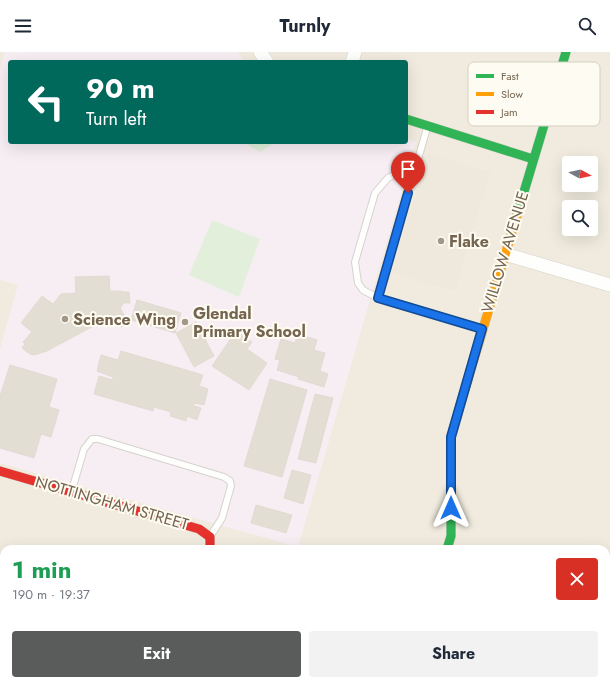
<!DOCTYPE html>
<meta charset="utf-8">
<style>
:root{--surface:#fff;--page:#f2f2f3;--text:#1f2937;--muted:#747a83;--accent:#5a5b5b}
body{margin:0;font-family:Jost,sans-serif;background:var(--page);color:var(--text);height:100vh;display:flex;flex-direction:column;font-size:15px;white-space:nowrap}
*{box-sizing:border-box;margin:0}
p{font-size:13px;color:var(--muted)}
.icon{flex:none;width:22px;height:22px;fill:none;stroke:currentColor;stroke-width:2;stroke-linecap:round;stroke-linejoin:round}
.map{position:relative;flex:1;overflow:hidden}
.drawer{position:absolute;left:0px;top:493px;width:610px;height:140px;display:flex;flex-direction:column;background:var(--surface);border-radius:12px 12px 0 0;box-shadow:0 4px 16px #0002}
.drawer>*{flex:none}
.top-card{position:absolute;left:8px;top:8px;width:400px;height:84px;border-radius:4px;box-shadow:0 4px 16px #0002;background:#00695c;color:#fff;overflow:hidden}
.needle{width:26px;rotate:98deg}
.controls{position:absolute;left:562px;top:104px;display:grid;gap:8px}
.controls a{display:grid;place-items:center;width:36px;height:36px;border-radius:4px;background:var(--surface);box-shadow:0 4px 16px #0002;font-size:20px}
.pin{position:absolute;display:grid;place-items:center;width:34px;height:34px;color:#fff;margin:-41px -17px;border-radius:50% 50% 50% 0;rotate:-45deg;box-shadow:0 0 4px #0007}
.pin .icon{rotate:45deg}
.me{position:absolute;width:44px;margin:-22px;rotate:0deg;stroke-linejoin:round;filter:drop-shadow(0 0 3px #0008)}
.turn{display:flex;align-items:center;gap:14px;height:84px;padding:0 12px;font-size:18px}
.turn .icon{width:52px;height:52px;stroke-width:2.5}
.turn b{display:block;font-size:28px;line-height:34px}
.round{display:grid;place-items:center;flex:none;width:42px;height:42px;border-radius:4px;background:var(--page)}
.head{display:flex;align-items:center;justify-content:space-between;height:68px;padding:0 12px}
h1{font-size:24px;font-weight:700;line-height:30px;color:#1e9e55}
.action{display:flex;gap:8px;margin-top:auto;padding:8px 12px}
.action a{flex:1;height:46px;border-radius:4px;background:var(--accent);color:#fff;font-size:16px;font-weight:700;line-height:46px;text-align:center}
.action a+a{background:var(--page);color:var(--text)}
header{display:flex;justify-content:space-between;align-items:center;height:52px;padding:0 12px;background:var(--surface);font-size:18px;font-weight:700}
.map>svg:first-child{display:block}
.residential{fill:#f0ebde;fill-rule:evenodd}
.commercial{fill:#efe8dd}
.education{fill:#f7eef4}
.green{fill:#e2efdb}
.building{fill:#e2ded4;stroke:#e0dbd2}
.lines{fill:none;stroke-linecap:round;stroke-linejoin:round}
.lane-casing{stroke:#d5d2cb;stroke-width:8}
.street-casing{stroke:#d5d2cb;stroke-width:14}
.fast-casing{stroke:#d6d2ca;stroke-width:10}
.slow-casing{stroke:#d6d2ca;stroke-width:10}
.jam-casing{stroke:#d6d2ca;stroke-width:10}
.lane{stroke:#fefefd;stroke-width:6}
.street{stroke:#fefefd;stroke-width:13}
.fast{stroke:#30b455;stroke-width:9}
.slow{stroke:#ff9f0a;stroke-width:9}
.jam{stroke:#e5322d;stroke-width:9}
.route-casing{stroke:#114b97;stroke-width:10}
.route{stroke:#1a73e8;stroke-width:7}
.poi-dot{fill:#a39888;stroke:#fefcf2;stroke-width:1.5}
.labels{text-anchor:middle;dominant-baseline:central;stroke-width:4;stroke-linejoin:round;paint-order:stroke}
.poi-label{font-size:16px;font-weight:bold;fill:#756550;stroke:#fefcf2;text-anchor:start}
.street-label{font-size:16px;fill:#756550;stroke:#fefcf2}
.key{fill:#fefcf2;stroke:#d5cfc1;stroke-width:1}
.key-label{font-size:11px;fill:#756550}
</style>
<header><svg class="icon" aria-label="menu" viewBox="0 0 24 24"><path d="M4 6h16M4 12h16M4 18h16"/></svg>Turnly<svg class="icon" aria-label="search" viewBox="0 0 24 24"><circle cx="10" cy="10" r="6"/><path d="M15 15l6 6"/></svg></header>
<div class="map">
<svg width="610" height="633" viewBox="0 0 610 633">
<rect width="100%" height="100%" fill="#f8f6f0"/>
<path class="residential" d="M0,0h610v633h-610zM10,10h396v80h-396zM569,111h22v22h-22zM569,155h22v22h-22zM4,497h602v132h-602z"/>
<path class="commercial" d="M428,102l62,18 -35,119 -63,-18z"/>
<path class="education" d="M5,0h233l6,10h-234v80h396v-3l10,3 -118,405 -298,-84v-114l18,-64 -18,-5v-211z"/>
<path class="green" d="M243,90h33l-16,10z
M212,168l48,19 -21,58 -50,-22z"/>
<path class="building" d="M109,224l1,15h12l1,1h6l1,11h-6l-4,5 9,15 -8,4 -7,-12 -67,36 -13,4 -4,-1 -8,-6 3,-4 -2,-2 9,-10 -11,-9 21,-27 11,8 8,-10 15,-1 -1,-16z
M137,248l44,13 -6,20 -44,-13z
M196,270l18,34 -20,11 -18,-34z
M236,279l16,11 -5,7 20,14 -18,27 -37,-24z
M298,282l19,6 -3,10 11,3 -5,18 8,3 -4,13 -26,-8 1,-2 -22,-7 3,-10 -5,-1 6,-20 14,4z
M121,299l82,24 -4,11 9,3 -4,16 -10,-2v3l7,2 -4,12 -10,-4 -1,5 -16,-5 1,-4 -17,-5 -1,4 -59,-17 5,-18 14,4v-3l-16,-6 4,-16 17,5z
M10,313l47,14 -8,28 10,3 -8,27 -10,-3 -7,24 -34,-10v-52z
M270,327l37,11 -25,87 -38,-11z
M315,342l18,4 -17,65 -18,-4z
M292,418l19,5 -8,29 -19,-6z
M256,453l36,10 -6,18 -35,-10z"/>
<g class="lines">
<defs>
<path id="lane" d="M427,76l-49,170 102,30
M378,246l-15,-8 -5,-7 -3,-21 20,-69 13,-15 29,-15
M72,438l12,-41 8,-10h6l126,38 6,4 1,5 -9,32 -11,17"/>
<path id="street" d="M260,0l7,10
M352,10l3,-10
M505,202l105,31
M0,584l4,5
M36,629l3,4
M170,633l1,-4
M406,633l2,-4"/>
<path id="fast" d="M406,67l127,40
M517,163l49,-163
M447,497l4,-13v-99l17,-58"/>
<path id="slow" d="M468,327l49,-164"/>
<path id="jam" d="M0,419l199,58 11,8v12"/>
</defs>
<use href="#lane" class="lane-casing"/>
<use href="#street" class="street-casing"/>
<use href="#fast" class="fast-casing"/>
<use href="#slow" class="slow-casing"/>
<use href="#jam" class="jam-casing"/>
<use href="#lane" class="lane"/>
<use href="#street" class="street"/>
<use href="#fast" class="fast"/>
<use href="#slow" class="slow"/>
<use href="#jam" class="jam"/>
</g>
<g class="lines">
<defs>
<path id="route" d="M408,141l-30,105 104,31 -31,108v71"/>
</defs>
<use href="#route" class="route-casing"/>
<use href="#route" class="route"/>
</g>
<g class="poi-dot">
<circle cx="441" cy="189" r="4"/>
<circle cx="65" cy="267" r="4"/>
<circle cx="185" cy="270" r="4"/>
</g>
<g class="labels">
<g class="poi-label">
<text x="449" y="189">Flake</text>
<text x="193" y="261">Glendal<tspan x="193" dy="18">Primary School</tspan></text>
<text x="73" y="267">Science Wing</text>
</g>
<g class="street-label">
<text transform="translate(505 200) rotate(-73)">WILLOW AVENUE</text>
<text transform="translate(112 451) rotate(16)">NOTTINGHAM STREET</text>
</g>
</g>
<rect x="468" y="10" width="132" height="64" rx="6" class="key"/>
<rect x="476" y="22" width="18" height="4" fill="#30b455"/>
<rect x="476" y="40" width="18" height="4" fill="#ff9f0a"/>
<rect x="476" y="58" width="18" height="4" fill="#e5322d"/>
<g class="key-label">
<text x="501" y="28">Fast</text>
<text x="501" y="46">Slow</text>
<text x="501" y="64">Jam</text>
</g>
</svg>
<div class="controls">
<a><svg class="needle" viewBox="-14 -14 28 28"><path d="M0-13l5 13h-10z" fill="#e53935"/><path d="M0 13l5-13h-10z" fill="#747a83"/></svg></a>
<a><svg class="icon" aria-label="search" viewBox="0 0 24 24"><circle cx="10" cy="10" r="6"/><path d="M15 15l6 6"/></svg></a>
</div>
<div class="pin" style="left:408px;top:141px;background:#d93025"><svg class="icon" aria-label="arrive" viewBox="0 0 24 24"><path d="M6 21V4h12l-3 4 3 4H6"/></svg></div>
<svg class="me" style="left:451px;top:456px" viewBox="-20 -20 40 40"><path d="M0-17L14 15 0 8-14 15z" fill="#1a73e8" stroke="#fff" stroke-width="4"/></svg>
<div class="top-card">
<div class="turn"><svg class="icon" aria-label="left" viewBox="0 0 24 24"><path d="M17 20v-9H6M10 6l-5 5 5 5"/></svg><div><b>90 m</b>Turn left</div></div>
</div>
<section class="drawer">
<div class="head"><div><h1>1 min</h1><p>190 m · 19:37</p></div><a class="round" style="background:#d93025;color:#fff"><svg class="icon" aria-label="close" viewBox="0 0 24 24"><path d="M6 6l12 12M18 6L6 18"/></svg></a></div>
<div class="action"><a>Exit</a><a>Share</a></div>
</section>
</div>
